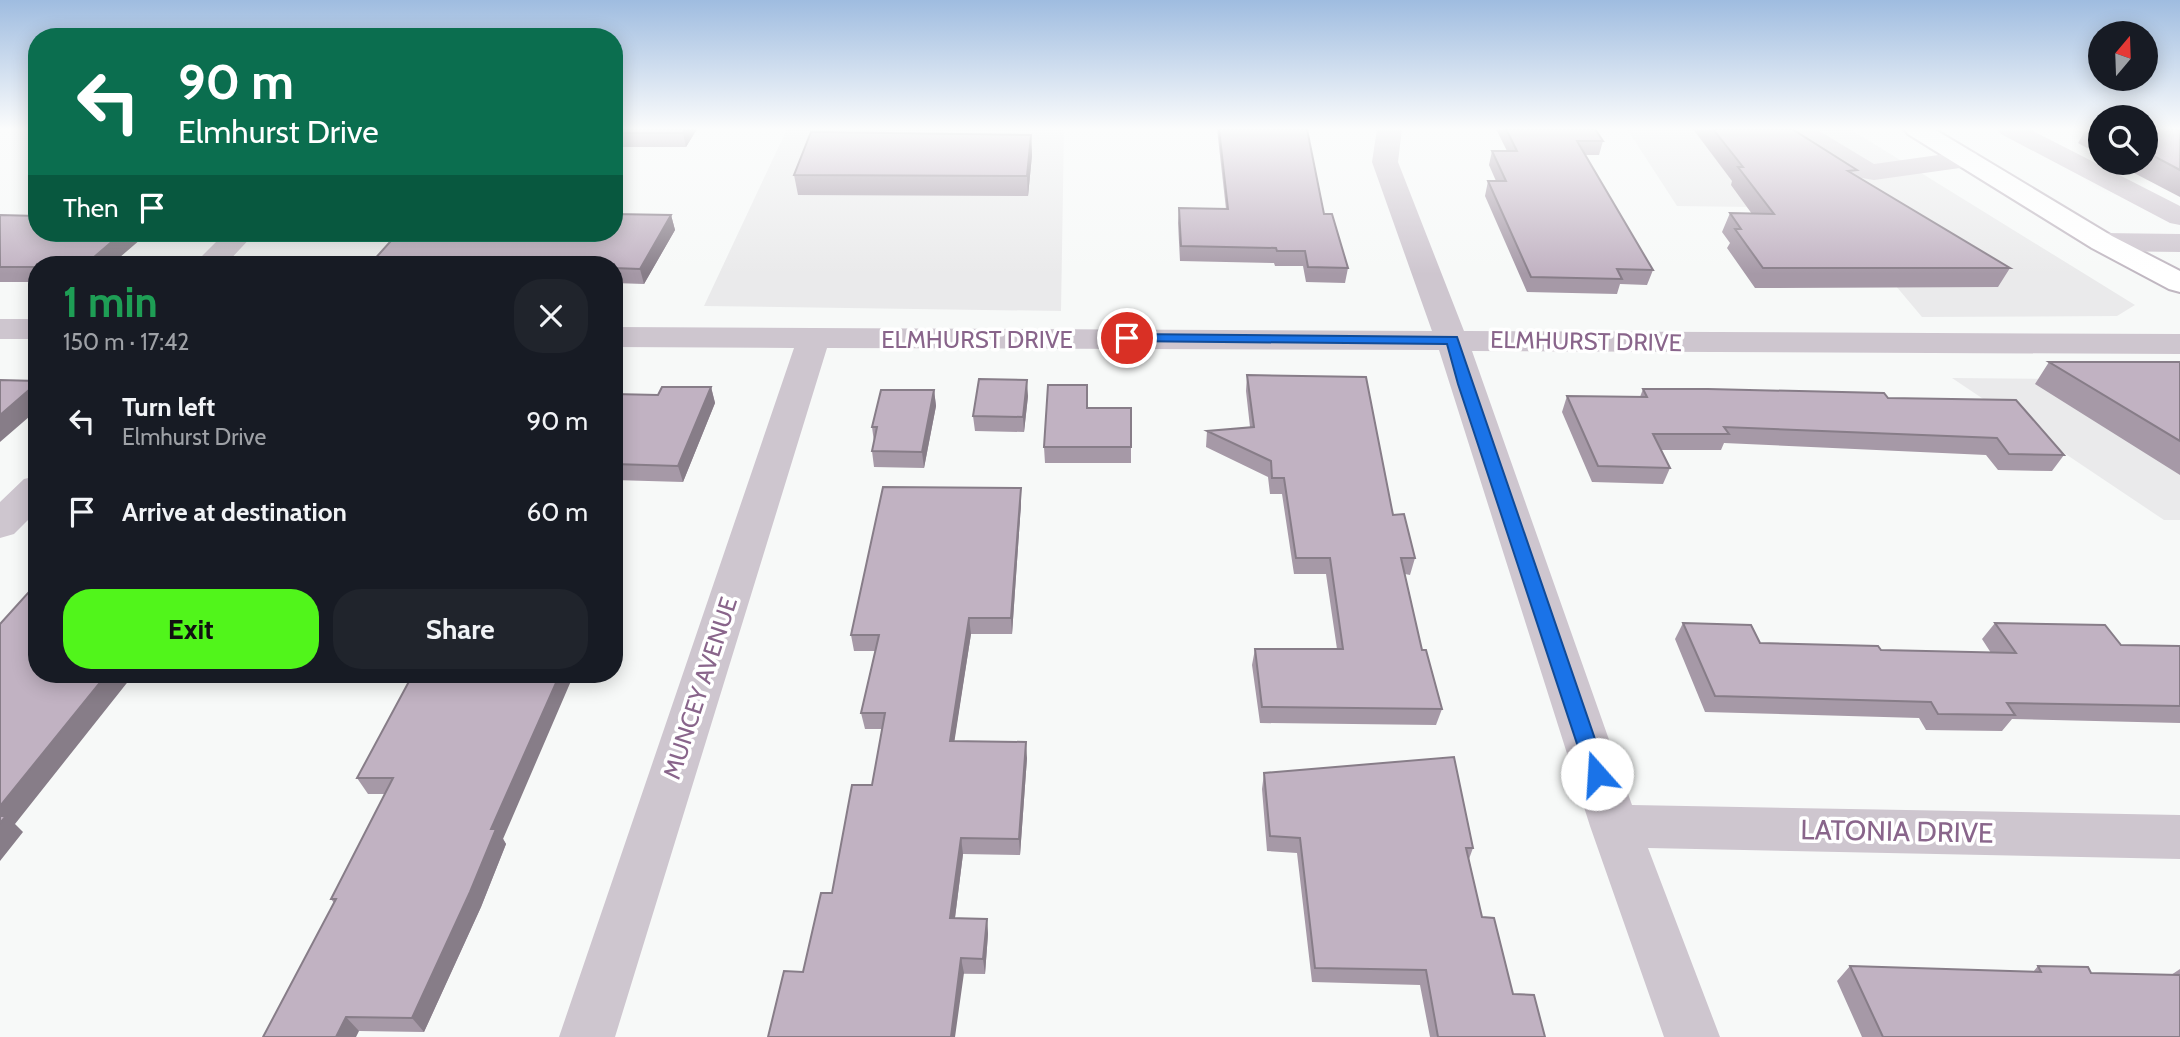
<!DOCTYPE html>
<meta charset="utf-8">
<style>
:root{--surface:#171b24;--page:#20242c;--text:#f1f3f6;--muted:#9ea1a6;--accent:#51f51b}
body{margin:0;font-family:Cabin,sans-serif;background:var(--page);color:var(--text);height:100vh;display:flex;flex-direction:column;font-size:26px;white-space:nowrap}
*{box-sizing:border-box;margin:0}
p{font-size:23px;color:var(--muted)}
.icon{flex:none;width:38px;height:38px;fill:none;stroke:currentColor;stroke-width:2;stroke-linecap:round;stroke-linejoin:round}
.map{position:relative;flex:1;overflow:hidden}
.drawer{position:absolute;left:28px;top:256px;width:595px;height:427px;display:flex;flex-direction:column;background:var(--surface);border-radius:28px;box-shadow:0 4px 18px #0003}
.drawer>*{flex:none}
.guide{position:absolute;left:28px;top:28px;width:595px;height:214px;border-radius:28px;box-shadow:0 4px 18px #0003;background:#0b6e4f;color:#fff;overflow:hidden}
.needle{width:46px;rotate:19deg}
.tools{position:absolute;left:2088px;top:21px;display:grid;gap:14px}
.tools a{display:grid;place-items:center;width:70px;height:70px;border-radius:50%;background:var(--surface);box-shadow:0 4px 18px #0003;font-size:35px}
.pin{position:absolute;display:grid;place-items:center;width:60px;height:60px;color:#fff;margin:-30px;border:4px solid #fff;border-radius:50%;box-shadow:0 2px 7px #0007}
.me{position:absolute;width:77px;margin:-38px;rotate:341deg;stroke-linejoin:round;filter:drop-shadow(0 0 5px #0008)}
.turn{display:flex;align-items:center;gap:24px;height:147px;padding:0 35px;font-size:32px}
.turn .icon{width:91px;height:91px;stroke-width:2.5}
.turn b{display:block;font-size:49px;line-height:60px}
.then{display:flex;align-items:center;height:66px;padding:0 35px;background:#0003;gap:14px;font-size:26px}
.round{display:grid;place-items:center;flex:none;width:74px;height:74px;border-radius:28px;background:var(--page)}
.summary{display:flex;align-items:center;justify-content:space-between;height:119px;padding:0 35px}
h1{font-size:42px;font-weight:800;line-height:52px;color:#1e9e55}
.primary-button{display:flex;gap:14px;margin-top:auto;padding:14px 35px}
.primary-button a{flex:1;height:80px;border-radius:28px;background:var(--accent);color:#111;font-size:28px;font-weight:800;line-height:80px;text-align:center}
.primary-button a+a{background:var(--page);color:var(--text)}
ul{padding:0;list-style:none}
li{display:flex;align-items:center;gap:21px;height:91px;padding:0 35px}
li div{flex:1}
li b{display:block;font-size:26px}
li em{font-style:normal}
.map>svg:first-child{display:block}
.built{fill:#eaeaeb}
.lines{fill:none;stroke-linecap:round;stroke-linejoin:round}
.major-casing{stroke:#c0b7c1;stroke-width:4}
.minor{fill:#cec6cf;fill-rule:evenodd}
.major{fill:#fff;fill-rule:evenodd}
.wall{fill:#a699a7}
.shaded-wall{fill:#877d88}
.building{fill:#c1b2c2;stroke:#877d88;stroke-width:2}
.route{fill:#1a73e8;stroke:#114b97;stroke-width:2}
.labels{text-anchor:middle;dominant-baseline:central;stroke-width:7;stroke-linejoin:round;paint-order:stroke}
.street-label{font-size:24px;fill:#89658b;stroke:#fff}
.near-street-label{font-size:28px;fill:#89658b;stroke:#fff}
</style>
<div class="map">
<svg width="2180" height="1037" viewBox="0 0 2180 1037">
<rect width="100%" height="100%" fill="#f7f9f8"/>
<path class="built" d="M787,129h277l-3,182 -357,-5z
M1627,129h223l285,176 -18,11 -195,1 -101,-120 -70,10 -74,-1z
M1952,378l228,2v140h-16z"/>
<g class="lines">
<defs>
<path id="major" d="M1904,129h30l178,107 68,35v21l-11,-3 -77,-41 -184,-114z"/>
</defs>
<use href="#major" class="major-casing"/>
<path class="minor" d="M1377,129h25l-4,33 66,169 716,3v20l-708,-3 160,454 548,10v44l-532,-11 72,189h-56l-74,-211 -151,-476 -612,-2 -212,689h-56l235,-689 -180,-1v-20l818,4 -60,-169z
M1787,129h29l58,35 93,-13 9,2 4,6 -4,6 -9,2 -93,13 -12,-2 -9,-2 -62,-42z
M1997,129h32l151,77v19l-10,-2 -169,-89z
M225,233h30l-29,31h-32z
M2102,233l78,1v18l-78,-1 -10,-3 -5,-6 5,-6z
M0,319h37v20h-37z
M37,476v35l-23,23 -14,4v-36l24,-23z"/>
<use href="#major" class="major"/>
</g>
<path class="wall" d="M614,129h83l-11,18h-72z
M1217,129h90l17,85 24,54 -3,15 -39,-1 -3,-16h-28l-1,-3 -94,-2 -2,-38 1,-15 47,1z
M1496,129h99l8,12 -4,14h-14l68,115 -6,15 -27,-1 -3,10 -90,-2 -42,-96 3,-15h8l-7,-16 3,-14h15z
M1693,129h99l63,46 155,93 -12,19 -243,1 -28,-40 3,-5 -8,-11 8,-19 22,1 -21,-29 1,-4z
M2086,129h14v26l-22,-12z
M2146,129l34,1v67l-65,-34h31z
M1031,135l1,20 -4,41 -230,-1 -4,-20z
M0,215l112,49h-75v18h-37z
M671,215l4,15 -31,54 -30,-1v-19h-241l-1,-2z
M2049,362h131v113l-145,-91z
M1247,375l146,140 22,43 -5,17 -5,-1 17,76 20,59 -6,16 -176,-2 -8,-58 3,-16h82l-11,-75h-32l-12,-80h-12l-2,-17 -62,-30 1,-16 43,-4 -4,-36z
M711,387l4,16 -32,79 -69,-2v-86l44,1z
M1643,389l245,9 176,57 -12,16 -54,-1 -12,-15 -262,-12 -3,7h-60l9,18 -7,16 -71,-2 -30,-70 5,-16 73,1z
M934,390l2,16 -12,62 -50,-1 -2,-16 2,-9 -2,-15z
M1028,396l-4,36 -49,-1 -2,-15z
M1087,408l44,39v16h-86l-1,-16z
M1021,504l-9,130h-41l-17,107 73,17 -7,97 -57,-1 -8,64 32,1 1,15 -3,40 -182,-2 69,-187 10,-56h-17l-4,-16 14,-62h-21l-3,-16z
M1683,623l77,20 121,7 110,3 -9,-14 13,-16 126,22 59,1v77l-168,-4 -10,12 -76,-1 -7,-12 -214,-6 -30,-73z
M413,674l93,170 -25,63 -57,125 -65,-1 -96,6 71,-134 -3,-4 54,-105h-17l-11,-16z
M1264,773l209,75 -4,11 13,58 31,77 32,43h-115l-10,-52 -108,-3 -15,-129 -30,-2 -5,-62z
M1850,966l183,6 5,-6 53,7 80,2 9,-6v68h-318l-25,-56z"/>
<path class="shaded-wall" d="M685,129h12l-11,18 -3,-14z
M1031,135l1,20 -4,41 -1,-20z
M671,215l4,15 -31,54 -4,-15z
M122,233h26l-36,31h-26z
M1027,380l1,16 -4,36 -1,-15z
M37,383v27l-37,32v-27z
M711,387l4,16 -32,79 -5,-16z
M934,390l2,16 -12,62 -2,-16z
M1021,488v16l-9,130 -1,-16z
M615,549l6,16 -7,17v-31z
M969,618l2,16 -19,123 -2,-16z
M107,674h27l-119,150 8,8 -23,29v-55z
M560,674h14l-71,165 3,5 -25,63 -57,125 -12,-14 79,-189z
M1026,742l1,16 -7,97 -1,-16z
M961,838l2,16 -10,79 -3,-15z
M987,919l1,15 -3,40 -2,-15z
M961,958l3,15 -9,64h-4z
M346,1017l13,14 -3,6h-20z"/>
<path class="building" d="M614,129h71l-2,4h-69z
M1219,129h88l17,85h8l16,54 -40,-1 -3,-16h-28l-1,-3 -95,-2 -2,-38 49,1z
M1506,129h89l8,12h-26l76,129 -36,-1 5,10 -91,-2 -43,-96h18l-14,-30h25z
M1713,129h79l65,41 -9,1 162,97h-247l-28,-39h6l-11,-16 44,1 -36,-47h5z
M2146,129h29l5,1v40l-34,-18z
M811,132l220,3 -4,41 -233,-1z
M614,214l57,1 -31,54 -26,-1v-4l-242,-2 26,-29h216z
M0,215l37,1v17h85l-36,31 -38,-1 -11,1v3h-37z
M2049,362h131v79z
M1247,375l119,2 27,138 11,-1 11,44h-14l21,92h4l16,59 -180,-2 -7,-58h88l-13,-91h-34l-12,-80h-12l-1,-17 -64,-30 47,-4z
M979,379l48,1 -4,37 -50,-1z
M0,380l37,1v2l-37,32z
M1048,385h39v23h44v39h-87z
M662,387h49l-33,79 -64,-2v-70l44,1z
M1643,389h65l176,4 4,5 128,2 48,55 -55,-1 -12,-16 -273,-11 5,7h-76l17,34 -72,-2 -31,-70 80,1z
M881,390h53l-12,62 -50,-1 5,-24h-5z
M883,487l138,1 -10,130h-42l-19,123 76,1 -7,97 -58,-1 -11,80 37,1 -4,40 -22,-1 -10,79h-183l16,-66 19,1 18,-79h11l20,-108h20l13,-72h-24l18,-78h-28z
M37,583v91h70l-107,132v-182z
M1683,623l68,2 9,18 118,3 3,4 135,3 -21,-30 110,2 16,20 59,1v60l-173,-3 8,12 -77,-1 -7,-12 -216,-6z
M413,674h147l-69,155h5l-26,63 -58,126 -66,-1 -10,20h-73l73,-138h-5l62,-121h-36z
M1454,757l19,91h-7l16,69 12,1 19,76 21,1 11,42h-107l-12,-67 -111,-2 -15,-130 -30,-2 -6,-63z
M0,816h6l-6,7z
M1850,966l191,6 -3,-6 50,1 3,6 89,2v62h-297z"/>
<linearGradient id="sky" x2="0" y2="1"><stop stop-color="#9fbce0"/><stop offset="0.47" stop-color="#fbfcfc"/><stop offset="1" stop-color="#fbfcfc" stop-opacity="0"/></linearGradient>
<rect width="2180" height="274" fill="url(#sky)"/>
<path class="route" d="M1127,334l330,3 150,437 -3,6 -7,2 -7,-2 -3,-6 -129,-390 -11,-40 -325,-3 -2,-3z"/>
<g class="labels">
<g class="street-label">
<text x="977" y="339">ELMHURST DRIVE</text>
<text transform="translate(1586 341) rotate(1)">ELMHURST DRIVE</text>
<text transform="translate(700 688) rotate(-72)">MUNCEY AVENUE</text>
</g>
<g class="near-street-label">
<text transform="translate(1897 831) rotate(1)">LATONIA DRIVE</text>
</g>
</g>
</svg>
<div class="tools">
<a><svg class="needle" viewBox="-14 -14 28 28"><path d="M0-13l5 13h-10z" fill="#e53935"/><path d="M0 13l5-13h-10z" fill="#9ea1a6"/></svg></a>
<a><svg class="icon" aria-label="search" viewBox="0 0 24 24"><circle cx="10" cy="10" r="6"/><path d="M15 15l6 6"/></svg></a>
</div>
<div class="pin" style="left:1127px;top:338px;background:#d93025"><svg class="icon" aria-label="arrive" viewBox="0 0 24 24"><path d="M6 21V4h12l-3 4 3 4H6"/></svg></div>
<svg class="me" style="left:1597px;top:774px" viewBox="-20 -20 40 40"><circle r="19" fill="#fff"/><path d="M0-13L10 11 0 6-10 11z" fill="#1a73e8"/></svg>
<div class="guide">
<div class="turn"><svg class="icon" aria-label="left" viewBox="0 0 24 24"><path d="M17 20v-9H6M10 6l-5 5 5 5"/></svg><div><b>90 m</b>Elmhurst Drive</div></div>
<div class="then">Then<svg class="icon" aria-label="arrive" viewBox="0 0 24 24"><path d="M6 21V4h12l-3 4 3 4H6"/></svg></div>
</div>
<section class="drawer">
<div class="summary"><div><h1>1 min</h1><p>150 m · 17:42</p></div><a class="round"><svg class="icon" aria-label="close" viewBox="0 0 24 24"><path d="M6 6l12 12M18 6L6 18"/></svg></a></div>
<ul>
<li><svg class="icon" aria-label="left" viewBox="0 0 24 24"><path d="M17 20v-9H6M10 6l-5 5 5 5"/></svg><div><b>Turn left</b><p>Elmhurst Drive</p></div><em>90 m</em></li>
<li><svg class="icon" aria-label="arrive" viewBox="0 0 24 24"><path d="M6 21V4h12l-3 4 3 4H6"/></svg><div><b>Arrive at destination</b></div><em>60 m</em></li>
</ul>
<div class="primary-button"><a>Exit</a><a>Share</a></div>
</section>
</div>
